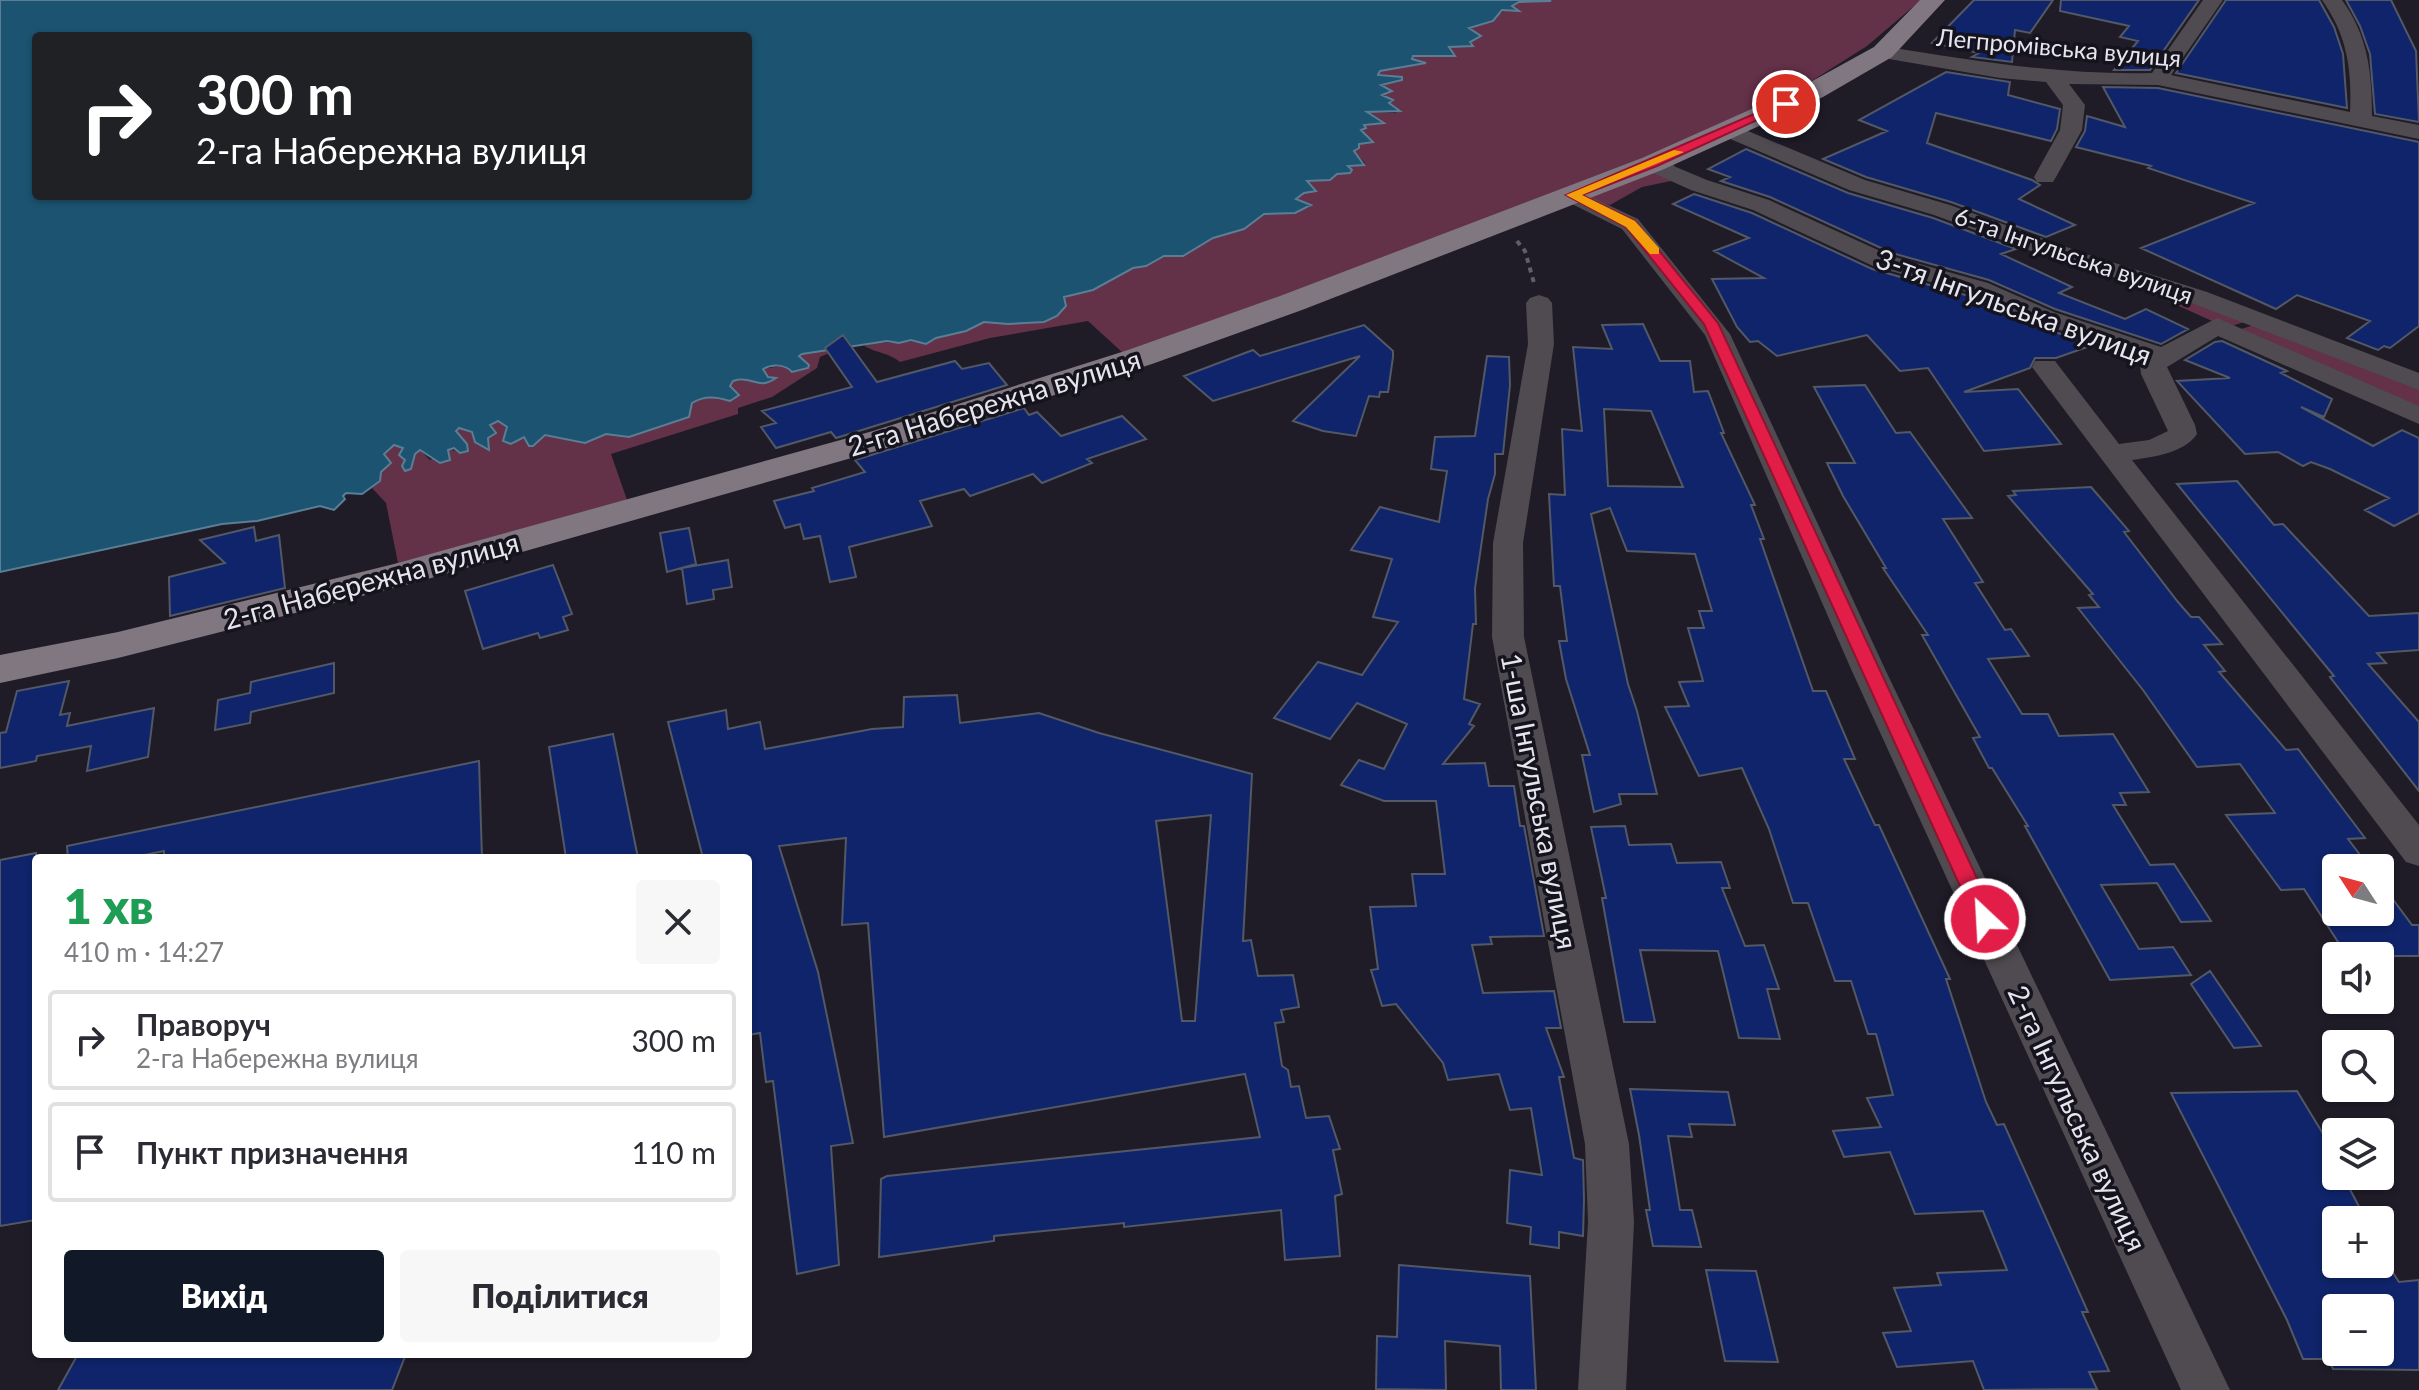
<!DOCTYPE html>
<html lang="uk">
<meta charset="utf-8">
<style>
:root{--surface:#fff;--page:#f7f7f7;--text:#2b2b33;--muted:#7c7c81;--line:#e1e1e2;--accent:#111827}
body{margin:0;font-family:Lato,sans-serif;background:var(--page);color:var(--text);height:100vh;display:flex;flex-direction:column;font-size:30px;white-space:nowrap}
*{box-sizing:border-box;margin:0}
p{font-size:26px;color:var(--muted)}
.icon{flex:none;width:44px;height:44px;fill:none;stroke:currentColor;stroke-width:2;stroke-linecap:round;stroke-linejoin:round}
.map{position:relative;flex:1;overflow:hidden}
.sheet{position:absolute;left:32px;top:854px;width:720px;height:504px;display:flex;flex-direction:column;background:var(--surface);border-radius:8px;box-shadow:0 2px 6px #0004}
.sheet>*{flex:none}
.hud{position:absolute;left:32px;top:32px;width:720px;height:168px;border-radius:8px;box-shadow:0 2px 6px #0004;background:#202124;color:#fff;overflow:hidden}
.needle{width:52px;rotate:306deg}
.controls{position:absolute;left:2322px;top:854px;display:grid;gap:16px}
.controls a{display:grid;place-items:center;width:72px;height:72px;border-radius:8px;background:var(--surface);box-shadow:0 2px 6px #0004;font-size:40px}
.pin{position:absolute;display:grid;place-items:center;width:68px;height:68px;color:#fff;margin:-34px;border:4px solid #fff;border-radius:50%;box-shadow:0 2px 8px #0007}
.me{position:absolute;width:88px;margin:-44px;rotate:335deg;stroke-linejoin:round;filter:drop-shadow(0 0 6px #0008)}
.turn{display:flex;align-items:center;gap:28px;height:168px;padding:0 32px;font-size:36px}
.turn .icon{width:104px;height:104px;stroke-width:2.5}
.turn b{display:block;font-size:56px;line-height:68px}
.round{display:grid;place-items:center;flex:none;width:84px;height:84px;border-radius:8px;background:var(--page)}
.headline{display:flex;align-items:center;justify-content:space-between;height:136px;padding:0 32px}
h1{font-size:48px;font-weight:800;line-height:60px;color:#1e9e55}
.cta{display:flex;gap:16px;margin-top:auto;padding:16px 32px}
.cta a{flex:1;height:92px;border-radius:8px;background:var(--accent);color:#fff;font-size:32px;font-weight:800;line-height:92px;text-align:center}
.cta a+a{background:var(--page);color:var(--text)}
ul{padding:0;list-style:none}
li{display:flex;align-items:center;gap:24px;height:100px;margin:0 16px 12px;padding:0 16px;border:4px solid var(--line);border-radius:8px}
li div{flex:1}
li b{display:block;font-size:30px}
li em{font-style:normal}
.map>svg:first-child{display:block}
.green{fill:#633148}
.water{fill:#1c5370;stroke:#597e95;stroke-width:2;fill-rule:evenodd}
.building{fill:#0f246a;stroke:#525865;stroke-width:2;fill-rule:evenodd}
.lines{fill:none;stroke-linecap:round;stroke-linejoin:round}
.path{stroke:#615e69;stroke-width:4;stroke-dasharray:5 5;stroke-linecap:butt}
.minor{fill:#4f4b50;fill-rule:evenodd}
.major{fill:#817781;fill-rule:evenodd}
.route{fill:#e11d48;stroke:#92132f;stroke-width:2}
.slow{fill:#f59e0b}
.labels{text-anchor:middle;dominant-baseline:central;stroke-width:7;stroke-linejoin:round;paint-order:stroke}
.far-street-label{font-size:24px;fill:#e6e4ec;stroke:#15131e}
.street-label{font-size:28px;fill:#e6e4ec;stroke:#15131e}
</style>
<div class="map">
<svg width="2419" height="1390" viewBox="0 0 2419 1390">
<rect width="100%" height="100%" fill="#1f1c28"/>
<path class="green" d="M1549,0h372l-54,46 -68,43 -155,70 -361,138 -160,56 -35,-32 -98,17 -90,24c-11,-9 -23,-9 -36,-16l13,-4 22,1 37,-5 30,-7 18,-9 24,2 36,-2 17,-13 3,-12 29,-7 40,-22 13,-2 18,-10h19l30,-18 31,-9 20,-15 45,-6 1,-3 -14,-7 7,-5 13,-2 -10,-10h18l13,-7h9l1,-8 18,-3 -11,-11 5,-8 14,-2 -12,-11 2,-6 5,-1 -1,-12 30,1 -9,-10 4,-3 -11,-5 8,-2 -8,-8 13,-3 -1,-6 -15,-1 2,-4 44,-7 -13,-5 2,-3h42l-6,-9 31,-11 -11,-8 14,-4 36,-22z
M1675,161l-1,5 6,6 23,10 -32,-1 -29,6 -32,18 -20,-5 1,-4z
M2092,267l155,54 -15,5 -11,-1z
M2254,325l165,62v25l-178,-83z
M841,348l-21,9 -3,11 -45,29 -34,11v6l-127,40 16,46 -229,63 -12,-60 -14,-15 8,-6 3,-28 11,-9 21,9 5,-4 10,10 17,-10 21,1 -1,-7 -11,-13 2,-3 30,10 7,-5 -5,-8 8,-4 22,18 32,-4 25,5 29,-6 23,3 60,-20 3,-14c14,-7 28,-4 42,-13l-4,-4 3,-5 41,-3 -6,-1 -6,-8 20,-3 6,2 14,-14z"/>
<path class="water" d="M0,0h1549l2,1 -32,1 -7,4 7,5 -17,-1 -9,11 -24,7 12,8 -11,6 3,4 -24,1 6,9h-42l-1,3 14,4 -46,8 -2,4 24,2v3l-21,5 11,6 -10,4 11,5 -4,3 11,8 -33,1 17,11 -20,2 2,3 -5,2 12,12 -14,2v4l-5,3 10,14 -16,1 4,4 -2,3 -13,1 -7,6 -23,1 9,10 -12,2 -8,6 15,6 -16,8 -31,1 -20,15 -31,9 -30,18h-19l-18,10 -13,2 -40,22 -29,7 2,9 -9,10 -13,6 -36,2 -24,-2 -18,9 -30,7 -10,6 -15,-4 -12,3 -12,-2 -85,13 -3,2 10,9 -1,3 -16,4c-7,-8 -20,-8 -29,-3l5,8 8,1c-18,13 -23,-3 -43,3l-3,5 9,9 -9,6c-13,-4 -25,-6 -38,2l-3,14 -60,20 -23,-3 -21,9 -40,-8 -12,11h-4l-5,-9 -13,7 -8,-3 4,-14 -9,-6 -8,4 6,8 -8,5 1,12 -14,-8 -3,-10 -13,-4 -3,3 11,13 1,7 -8,2 -6,-5 -6,2 2,10 -10,3 -20,-13 -5,4 -4,15 -6,2 -3,-5 3,-6 -6,-5 4,-7 -9,-3 -10,9 7,9 -10,9 -1,9 -18,13 -16,-1 -3,3 2,3 -11,11 -14,-4 -63,15 -35,3 -222,48zM36,36h712v160h-712z"/>
<path class="building" d="M1974,0h79l-23,33 -15,-3 -3,32 -40,-5 7,-4 -47,-10z
M2061,0h138l-49,70h-36l24,-29 -18,-4 9,-11 -69,-15z
M2226,0h93l15,27 9,27 4,54 -171,-35z
M2346,0h45l25,51 3,71 -44,-8 -5,-60 -10,-28z
M1946,72l64,10 -2,13 52,14 -3,20 -6,12 -115,-28 -9,30 105,37 8,5 -21,14 56,26 -29,12 -95,-35 -85,-25 -43,-18 64,-28 -28,-11z
M2103,87l55,1 261,54v184l-29,22 -6,-2 -6,4 -31,-12 23,-17 -73,-26 -21,14 -135,-61 113,-45 -106,-35 3,-2 -75,-19 9,-16 2,-15 38,11z
M1746,149l102,44 85,25 83,31 -15,5 71,33 -13,6 66,26 21,-10 42,20 -27,15 -106,-35 -66,-29 -97,-27 -122,-56 -49,-16 9,-4 -22,-8z
M1694,194l58,19 120,56 97,27 66,29 58,20 -37,13h-21l-5,10 -66,24 54,-3 43,55 -77,7 -56,-83 -28,3 -33,-36 -90,21 -19,-15 -8,1 -13,-15 -25,-48 52,-1 -50,-27 35,-13 -76,-34z
M1643,324l17,37h30l4,31 14,-1 16,42h-3l34,72h-4l13,34h-4l53,152h13l29,68h-11l31,66h4l71,154h-4l40,123 11,23 7,-1 84,188h-6l27,59 -20,1 8,17 -113,1 -11,-29 -76,6 -14,-34 28,-2 -17,-43 47,-3 -4,-12 70,-3 -24,-59 -68,3 -25,-62 -46,5 -11,-26 48,-4 -14,-29 26,-3 -17,-61h-8l-17,-53h-16l-27,-78h-15l-24,-74 -27,-61 -43,8 -34,-69 24,-1 -10,-24 24,-1 -15,-53h16l-5,-17h13l-17,-57 -68,-3 -17,-43 -19,6 37,170 9,27 20,83h-38l2,10 -27,8 -12,-57h8l-24,-76 -7,-38h8l-7,-55h-6l-5,-92 16,1 -3,-66 20,2 -9,-84 39,2 -10,-24zM1604,409l47,2 32,76 -75,-1z
M1364,325l29,26v6l-5,35h-8l-1,5 -10,-1 -13,40 -33,-5 -30,-10 67,-65 -147,45 -29,-25 69,-26 7,6z
M843,335l34,47 78,-21 7,8 27,-6 18,22 -171,53 -5,-6 -55,16 -15,-21 15,-4 -14,-12 90,-24 -27,-39z
M2222,341l65,30 -6,2 51,26 -8,18 -23,-10 72,39 29,-16 17,8v75l-25,13 -29,-16 24,-12 -59,-29 -19,-7 -8,4 -25,-14 -33,2 -68,-73 53,-3 -45,-18 30,-18z
M1487,356l22,1 1,28 -7,69h-8v20l-7,25 -13,89 1,36h-3l-9,75 16,5 -11,20 5,2 -31,38 42,-1 4,23h25l6,40h4l20,110 -54,1 2,7 -20,1 11,48 71,-2 7,37h-15l18,49h-5l15,81 9,2 1,40 -1,36 -24,-4v16l-29,-4 1,-17 -24,-4 3,-53 32,5 -11,-67 -21,2 -11,-36 -51,6 -5,-17 -47,-59 -14,2 -11,-36 7,-1 -8,-62 46,-1 -4,-32h33l-9,-73h-52l-43,-16 18,-25 25,9 23,-45 -50,-21 -27,36 -56,-21 44,-56 44,13 36,-53 -25,-5 19,-58 -41,-9 29,-43 59,15 8,-51 -16,-2 4,-32 40,-1z
M1865,385l31,48 14,-1 62,86 -29,1 40,63 -8,1 30,47 6,-1 18,27 -41,3 34,55h26l11,22 54,-2 36,58 -29,1 6,12h-13l37,60 24,-1 37,57 -30,1 -24,-39 -56,2 38,64 34,-2 18,28 -81,5 -85,-154h3l-36,-58h-3l-16,-30 7,-1 -58,-102h6l-45,-67h3l-43,-72 -16,-33h28l-41,-76z
M1024,408l5,7 8,-3 24,24 61,-20 24,23 -59,20 5,4 -50,20 -9,-9 -63,22 -6,-7 -44,12 12,25 -83,21 7,30 -26,5 -10,-46 -16,3 -4,-15 -15,4 -11,-27 40,-10 -2,-3 53,-16 -10,-12z
M2237,481l37,44 9,-1 86,92 50,-3v37l-42,3 9,10 -18,1 51,58v69l-89,-114 4,-1 -157,-192z
M2091,487l38,44 -5,1 54,70 13,15h8l23,27 -18,1 21,26 -6,1 67,78 12,-1 67,89 -17,1 22,29h-34v44h44v-30l32,43h7v31h-72l-43,-67 -23,1 -55,-75 49,-2 -35,-49 -43,3 -54,-77 -65,-82 21,-1 -10,-12 4,-1 -85,-98 8,-1 -3,-4z
M254,527l2,14 23,-6 6,53 -115,28 -1,-39 56,-14 -25,-23z
M689,528l7,36 -29,8 -7,-39z
M728,560l4,27 -19,3 1,9 -27,5 -5,-36z
M553,565l19,49 -9,3 5,13 -28,8 -2,-5 -55,16 -18,-58z
M334,663v30l-83,19 -1,11 -35,7 3,-30 32,-7 1,-11z
M69,681l-9,34 10,-2 -3,13 87,-18 -6,49 -61,14 4,-25 -54,10 -1,5 -36,7v-35l6,-1 11,-41z
M957,695l3,28 79,-10 60,20 153,41 -9,167 8,-1 7,36 35,-1 6,32 -18,3 3,12 -9,1 7,43 6,4 3,17 8,-1 7,32 23,-2 11,33 -7,1 9,44 -7,2 5,60 -55,4 -4,-50 -157,17v-4l-130,13v5l-115,16 2,-78 6,-3 373,-39 -15,-63 -361,63 -16,-214 -26,2 4,-87 -67,8 39,126 35,171 -22,3 8,119 -42,9 -24,-193 -7,1 -6,-49 -12,2v-177h-45l-35,-136 58,-12 2,19 32,-7 5,27 107,-20 31,-2 1,-30zM1211,815l-16,206h-13l-26,-200z
M613,734l25,124h-72l-17,-111z
M479,761l3,97h-318v-7l-35,7h-61l-1,-12z
M1625,826l4,19 42,-1 6,19 44,-1 9,26h-8l23,58 19,-1 15,44h-12l13,50 -41,-1 -21,-87 -78,-1 15,72h-31l-22,-124h4l-15,-71z
M36,853v367l-36,6v-366z
M2210,971l51,75 -27,2 -43,-64z
M1630,1089l98,3 7,33 -46,-1 3,13 -24,-1 12,74h12l9,37 -48,-1 -7,-36h4l-11,-75z
M2297,1091l39,64v21h7l23,44h-30v44h44v-11l19,29 20,-2v90l-86,-1 -4,-10h-26l-16,-39 -116,-227zM2336,1308h44v44h-44z
M1399,1265l131,11 6,114h-35l-1,-44 -55,-5 1,49 -70,-1 1,-53 20,1z
M1706,1270l50,1 22,91 -53,-1z
M78,1354h328l-14,36h-334z"/>
<g class="lines">
<path class="path" d="M1517,241l8,10 9,32"/>
<path class="minor" d="M2203,0h20l-52,75 179,37c2,-43 -3,-77 -28,-112h20c26,36 30,72 30,116l47,9v14l-261,-54 -89,-1 16,21 -3,25 -26,47 -3,5h-16l-3,-5 26,-47 3,-25 -17,-23 -46,-4 -117,-20 -10,-6 10,-6c90,15 178,29 269,27z
M1729,123l136,57 85,25 133,48 124,39 212,81v17l-230,-88 -90,-30 -33,-8 -132,-49 -85,-25 -128,-55 -3,-5z
M1652,157l55,23 62,20 122,56 97,27 66,29 107,35 56,-29 202,88v18l-201,-88 -51,31 28,58 2,9c-13,19 -43,23 -65,26l287,365v41l-13,-4 -374,-495 3,-6h20l64,83 30,-4 19,-9 -27,-57 -1,-9 4,-6 -108,-37 -66,-29 -97,-27 -120,-56 -62,-20 -47,-21 -3,-5 3,-5z
M1572,188l66,31 92,115 155,335 345,721h-49l-330,-721 -146,-334 -83,-106 -58,-29 -4,-5 4,-5z
M1539,295l9,3 4,5 2,41 -31,199 1,94 105,507 5,78 -8,168h-48l10,-168 -3,-78 -93,-507 1,-94 35,-199 -2,-41 4,-5z"/>
<path class="major" d="M1920,0h25l-53,57 -69,40 -161,73 -360,140 -150,54 -255,81 -480,137 -299,76 -118,25v-28l118,-23 276,-68 479,-133 255,-81 152,-54 362,-138 163,-73 69,-38z"/>
</g>
<path class="route" d="M1782,102l10,2 -135,62 -75,29 53,26 83,102 278,596 -3,5h-15l-3,-5 -271,-595 -78,-97 -60,-32z"/>
<path class="slow" d="M1674,150l10,2 -102,43 53,26 24,27v6h-9l-24,-27 -60,-32z"/>
<g class="labels">
<g class="far-street-label">
<text transform="translate(2059 47) rotate(5)">Легпромівська вулиця</text>
<text transform="translate(2074 255) rotate(19)">6-та Інгульська вулиця</text>
</g>
<g class="street-label">
<text transform="translate(2014 306) rotate(20)">3-тя Інгульська вулиця</text>
<text transform="translate(994 402) rotate(-17)">2-га Набережна вулиця</text>
<text transform="translate(371 580) rotate(-15)">2-га Набережна вулиця</text>
<text transform="translate(1540 801) rotate(79)">1-ша Інгульська вулиця</text>
<text transform="translate(2078 1118) rotate(65)">2-га Інгульська вулиця</text>
</g>
</g>
</svg>
<div class="controls">
<a><svg class="needle" viewBox="-14 -14 28 28"><path d="M0-13l5 13h-10z" fill="#e53935"/><path d="M0 13l5-13h-10z" fill="#7c7c81"/></svg></a>
<a><svg class="icon" aria-label="sound" viewBox="0 0 24 24"><path d="M4 9h4l5-4v14l-5-4H4zM17 9q2 3 0 6"/></svg></a>
<a><svg class="icon" aria-label="search" viewBox="0 0 24 24"><circle cx="10" cy="10" r="6"/><path d="M15 15l6 6"/></svg></a>
<a><svg class="icon" aria-label="layers" viewBox="0 0 24 24"><path d="M12 4l9 5-9 5-9-5zM3 14l9 5 9-5"/></svg></a>
<a>+</a>
<a>−</a>
</div>
<div class="pin" style="left:1786px;top:104px;background:#d93025"><svg class="icon" aria-label="arrive" viewBox="0 0 24 24"><path d="M6 21V4h12l-3 4 3 4H6"/></svg></div>
<svg class="me" style="left:1985px;top:919px" viewBox="-20 -20 40 40"><circle r="17" fill="#e11d48" stroke="#fff" stroke-width="3"/><path d="M0-11L8 9 0 5-8 9z" fill="#fff"/></svg>
<div class="hud">
<div class="turn"><svg class="icon" aria-label="right" viewBox="0 0 24 24"><path d="M7 20v-9h11M14 6l5 5-5 5"/></svg><div><b>300 m</b>2-га Набережна вулиця</div></div>
</div>
<section class="sheet">
<div class="headline"><div><h1>1 хв</h1><p>410 m · 14:27</p></div><a class="round"><svg class="icon" aria-label="close" viewBox="0 0 24 24"><path d="M6 6l12 12M18 6L6 18"/></svg></a></div>
<ul>
<li><svg class="icon" aria-label="right" viewBox="0 0 24 24"><path d="M7 20v-9h11M14 6l5 5-5 5"/></svg><div><b>Праворуч</b><p>2-га Набережна вулиця</p></div><em>300 m</em></li>
<li><svg class="icon" aria-label="arrive" viewBox="0 0 24 24"><path d="M6 21V4h12l-3 4 3 4H6"/></svg><div><b>Пункт призначення</b></div><em>110 m</em></li>
</ul>
<div class="cta"><a>Вихід</a><a>Поділитися</a></div>
</section>
</div>
